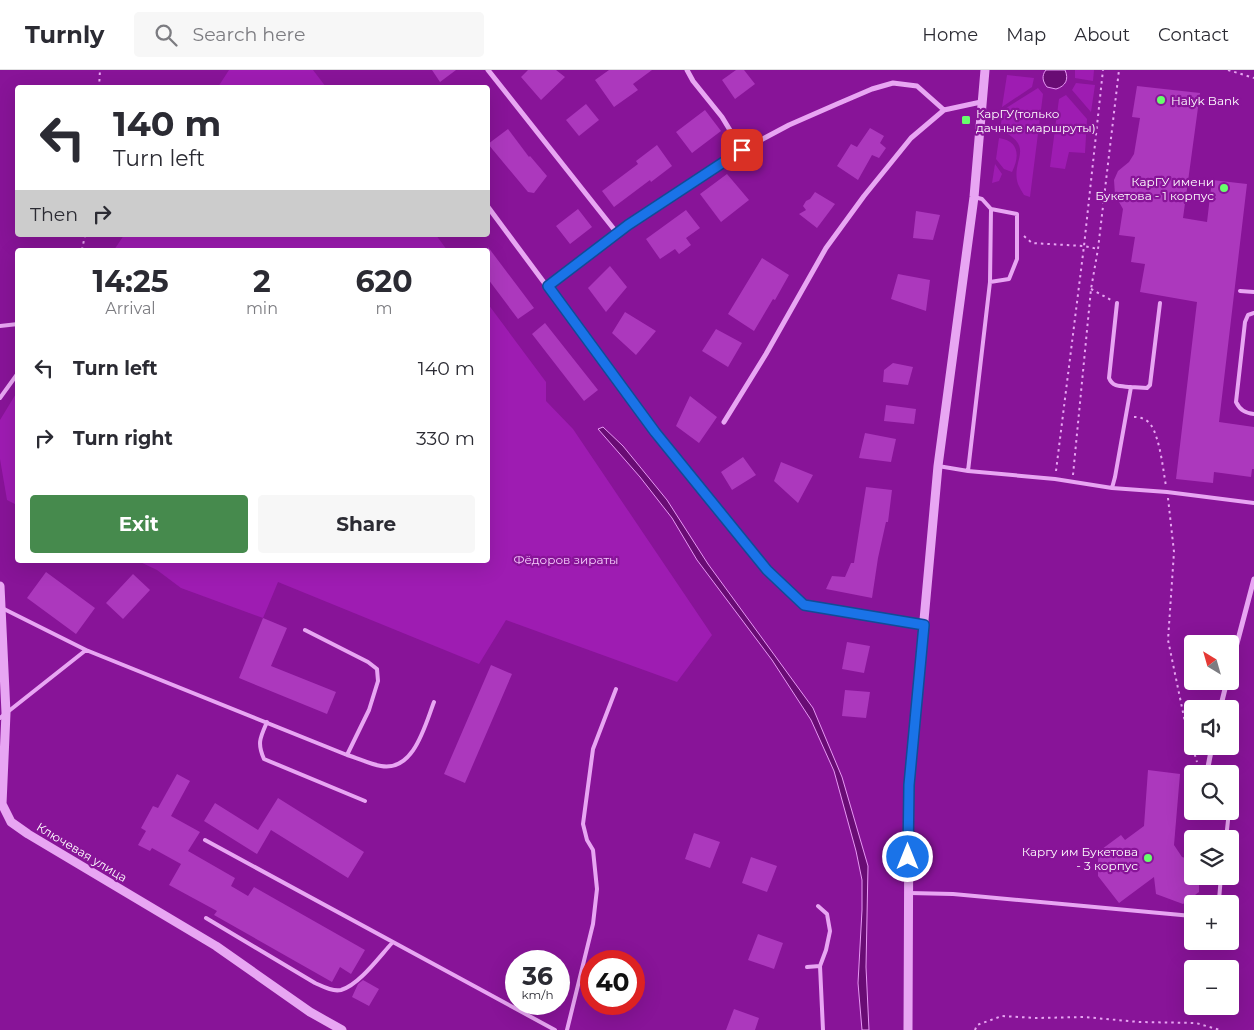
<!DOCTYPE html>
<meta charset="utf-8">
<style>
:root{--surface:#fff;--page:#f7f7f7;--text:#2b2b33;--muted:#7c7c81;--line:#e1e1e2;--accent:#468a4d}
body{margin:0;font-family:Montserrat,sans-serif;background:var(--page);color:var(--text);height:100vh;display:flex;flex-direction:column;font-size:19px;white-space:nowrap}
*{box-sizing:border-box;margin:0}
p{font-size:16px;color:var(--muted)}
.icon{flex:none;width:28px;height:28px;fill:none;stroke:currentColor;stroke-width:2;stroke-linecap:round;stroke-linejoin:round}
.map{position:relative;flex:1;overflow:hidden}
.sheet{position:absolute;left:15px;top:178px;width:475px;height:315px;display:flex;flex-direction:column;background:var(--surface);border-radius:5px;box-shadow:0 5px 20px #0002}
.sheet>*{flex:none}
.banner{position:absolute;left:15px;top:15px;width:475px;height:152px;border-radius:5px;box-shadow:0 5px 20px #0002;background:#fff;color:var(--text);overflow:hidden}
.needle{width:32px;rotate:323deg}
.tools{position:absolute;left:1184px;top:565px;display:grid;gap:10px}
.tools a{display:grid;place-items:center;width:55px;height:55px;border-radius:5px;background:var(--surface);box-shadow:0 5px 20px #0002;font-size:25px}
.speed{position:absolute;left:505px;top:880px;display:flex;gap:10px;font-size:25px;font-weight:700;text-align:center}
.speed>*{display:grid;place-content:center;width:65px;height:65px;border-radius:50%;background:var(--surface);box-shadow:0 5px 20px #0002;line-height:1}
.speed small{font-size:12px;font-weight:400}
.speed .limit{border:8px solid #d22;background:#fff;color:#111}
.pin{position:absolute;display:grid;place-items:center;width:42px;height:42px;color:#fff;margin:-21px;border-radius:10px;box-shadow:0 2px 8px #0006}
.me{position:absolute;width:55px;margin:-28px;rotate:0deg;stroke-linejoin:round;filter:drop-shadow(0 0 4px #0008)}
.turn{display:flex;align-items:center;gap:18px;height:105px;padding:0 15px;font-size:22px}
.turn .icon{width:65px;height:65px;stroke-width:2.5}
.turn b{display:block;font-size:35px;line-height:42px}
.then{display:flex;align-items:center;height:48px;padding:0 15px;background:#0003;gap:10px;font-size:19px}
.eta{display:flex;justify-content:space-evenly;align-items:center;height:85px;text-align:center}
.eta b{font-size:30px;font-weight:700;line-height:35px}
.primary-button{display:flex;gap:10px;margin-top:auto;padding:10px 15px}
.primary-button a{flex:1;height:58px;border-radius:5px;background:var(--accent);color:#fff;font-size:20px;font-weight:700;line-height:58px;text-align:center}
.primary-button a+a{background:var(--page);color:var(--text)}
ul{padding:0;list-style:none}
li{display:flex;align-items:center;gap:15px;height:70px;padding:0 15px}
li div{flex:1}
li b{display:block;font-size:19px}
li em{font-style:normal}
header{display:flex;align-items:center;gap:30px;box-sizing:border-box;height:70px;padding:0 25px;background:var(--surface);border-bottom:1px solid var(--line)}
header strong{font-size:24px}
nav{display:flex;gap:28px;margin-inline-start:auto;font-size:18px}
.search{width:350px;height:45px;background:var(--page);display:flex;align-items:center;gap:12px;box-sizing:border-box;padding:0 18px;border-radius:5px;color:var(--muted);font-size:19px}
.map>svg:first-child{display:block}
.green{fill:#9e1cb2}
.water{fill:#690c74;stroke:#e898f5}
.building{fill:#ac38bd}
.lines{fill:none;stroke-linecap:round;stroke-linejoin:round}
.path{stroke:#e8a6f3;stroke-width:2;stroke-dasharray:2.5 4;stroke-linecap:butt}
.service{stroke:#e8a6f3;stroke-width:4}
.minor{stroke:#e8a6f3;stroke-width:5}
.tertiary{stroke:#e8a6f3;stroke-width:9}
.route-casing{stroke:#114b97;stroke-width:12}
.route{stroke:#1a73e8;stroke-width:9}
.poi-dot{fill:#67ff6c;stroke:#881498;stroke-width:2}
.labels{text-anchor:middle;dominant-baseline:central;stroke-width:4.5;stroke-linejoin:round;paint-order:stroke}
.poi-label{font-size:12px;fill:#fff;stroke:#881498;text-anchor:start}
.park-label{font-size:12px;fill:#f6cefd;stroke:#881498}
.street-label{font-size:12px;fill:#fff;stroke:#881498}
</style>
<header>
<strong>Turnly</strong>
<div class="search"><svg class="icon" aria-label="search" viewBox="0 0 24 24"><circle cx="10" cy="10" r="6"/><path d="M15 15l6 6"/></svg>Search here</div>
<nav><a>Home</a><a>Map</a><a>About</a><a>Contact</a></nav>
</header>
<div class="map">
<svg width="1254" height="960" viewBox="0 0 1254 960">
<rect width="100%" height="100%" fill="#881498"/>
<path class="green" d="M229,0h84l13,17h-108z
M1075,0h19l-1,11 -18,-3z
M1007,5l27,3 -2,9 -30,20z
M1076,13l19,2 -4,27 -19,-22z
M1038,18l5,6 -13,103 -6,-2c-2,-3 -4,-7 -6,-11 -8,-24 19,-37 -18,-54l3,-20z
M1066,25l21,24 -2,34 -16,-1 -4,17 -15,-2 9,-68z
M999,68c20,3 21,18 13,34l-8,-3 -8,-10z
M995,94l7,10 -3,7 -7,2z
M124,165h312l11,15h-333z
M488,234l58,78v19l27,28 139,206 -35,47 -171,-62 -27,44 -201,-82 -15,36 -82,-30 -24,-18 -21,-10h352z
M17,322l1,113h-1l-10,-5 -7,-41v-39z"/>
<path class="water" d="M1046,0h19c4,9 1,16 -9,19l-9,-2c-4,-5 -6,-11 -1,-17z
M603,357l20,19 44,54 41,64 105,144 29,69 26,89 -2,101 3,63h-7l-4,-47 4,-73v-30l-6,-29 -22,-80 -23,-51 -39,-60 -75,-100 -25,-42 -32,-41 -42,-48z"/>
<path class="building" d="M432,0h24l-16,12z
M528,0h28l9,7 -24,23 -20,-23z
M609,0h43l-19,14 5,6 -24,17 -19,-27z
M736,0h8l11,14 -20,15 -13,-19z
M1137,16l63,7 -17,125 24,4 5,-42 35,4 -28,238 35,5v42h-2l-1,8 -37,-5 -1,11 -37,-4 21,-177 -57,-10 5,-28 -14,-2 4,-25 -16,-2 4,-26 -8,-14 -1,-15 4,-9 11,-9 5,-8 6,-36 -8,-1z
M586,34l13,16 -20,16 -13,-16z
M705,40l16,21 -29,22 -16,-21z
M870,58l14,8 -4,7 6,5 -7,10 -7,-3 -14,25 -21,-14 14,-22 6,3z
M508,59l21,28 1,-1 17,20 -13,17 -6,-1 -40,-48z
M657,75l15,21 -21,16 -1,-2 -36,27 -12,-16 36,-27 -2,-3z
M727,104l22,26 -28,22 -21,-28z
M815,122l20,12 -18,24 -18,-14 7,-4 -3,-4 3,-5 4,-2z
M578,139l14,18 -22,17 -14,-18z
M686,140l14,18 -14,10 5,7 -12,9 -4,-5 -15,10 -14,-20z
M916,141l24,4 -7,25 -20,-2z
M488,177l46,61 -16,11 -30,-40z
M762,188l27,17 -14,25 -2,-1 -19,32 -26,-17z
M610,196l17,21 -21,25 -18,-24z
M898,204l32,6 -4,31 -35,-12z
M625,242l31,19 -20,24 -24,-22z
M545,253l53,67 -14,11 -52,-67z
M716,259l26,14 -14,24 -26,-16z
M893,293l20,4 -5,18 -25,-3 1,-12z
M690,326l27,21 -18,26 -23,-17z
M886,335l30,4 -2,15 -30,-3z
M865,363l31,6 -5,23 -32,-4z
M743,387l13,18 -24,15 -11,-18z
M781,392l32,13 -15,28 -24,-22z
M866,417l26,3 -4,32h-2l-8,36 -6,40 -46,-9 6,-13 13,1 6,-14h3z
M46,502l49,36 -19,26 -49,-36z
M133,504l17,16 -27,29 -17,-16z
M263,548l24,10 -16,38 65,26 -9,22 -88,-36z
M847,572l23,4 -6,27 -22,-4z
M491,595l21,9 -47,109 -21,-9z
M845,620l25,2 -4,26 -24,-2z
M1148,700l32,4 -6,71 8,12 10,3v16h7v16l-16,12 -27,-10 -2,-17 -35,26 -21,-27v-24l23,-17 4,5 19,-14z
M177,704l13,7 -19,35 29,16 -12,19 47,27 -4,8 17,10 6,-9 111,63 -14,24 -11,-7 -8,15 -118,-67 3,-4 -48,-26 12,-21 -29,-16 -2,3 -12,-6 8,-14 -5,-3 12,-22 5,2z
M278,728l86,54 -16,26 -77,-48 -14,24 -53,-33 11,-18 43,27z
M694,763l26,9 -10,26 -25,-9z
M751,787l26,9 -10,26 -25,-9z
M758,864l25,9 -9,26 -26,-9z
M363,910l16,9 -10,17 -17,-9 6,-13z
M734,939l25,9 -4,12h-29z"/>
<g class="lines">
<path class="path" d="M1228,0l26,8
M99,18l1,-18
M1024,166l8,7 52,3 14,3
M82,180l3,-15
M1091,219l20,11
M1134,347c6,0 13,2 17,8 9,14 12,44 15,61
M1056,401l28,-225 19,-176
M1073,405l18,-186 7,-40 21,-179
M1168,428l6,54 -6,88 17,82 12,40
M975,960l2,-5 25,-9 35,2 47,-1 55,5 57,1 24,7"/>
<path class="service" d="M990,212l19,-3 8,-20v-45l-26,-5
M1240,221l14,1
M1117,233l-8,75c4,10 13,8 22,9
M1254,243l-6,2 -3,7 -9,80c4,8 9,11 18,12
M0,256l18,-2
M0,328l18,-25
M938,396l30,5 87,8 57,9 3,-11 16,-90 16,1 3,-3 10,-82
M968,401l22,-189 1,-73 -9,-10 -8,-2
M1112,418l55,4 87,11
M2,538l84,42
M305,560l63,32 9,7 1,12 -9,29 -22,45
M0,648l86,-68 261,105c11,3 22,9 34,11 33,6 44,-41 53,-64
M267,652c-7,16 -10,21 -3,37l101,42
M1199,697l29,2 3,2 2,6 -3,26
M1226,769l3,-28
M205,770l350,190
M910,823l43,1 239,22
M1216,834l3,-4 2,-24
M818,836l9,8 3,17 -4,19 -6,16 3,64
M206,848l109,65c7,3 17,9 26,7 18,-5 39,-34 51,-47
M807,897l13,-1
M567,960l26,-106 4,-35 -4,-39 -6,-10 -4,-16 10,-75 23,-60"/>
<path class="minor" d="M488,0l129,163 71,-49 54,-34
M687,0l6,11 29,36 20,33 47,-25 48,-21 35,-15 21,-6 24,3 27,24
M488,137l167,225 112,138 38,35 119,20
M548,216l69,-53
M724,352l42,-68 60,-106 38,-52 47,-58 33,-28 37,-8
M1230,600l24,-91
M1220,639l7,-28
M1208,697l4,-21"/>
<path class="tertiary" d="M0,516l6,127 -4,91 9,18 17,12 188,112 94,66 32,18
M908,960l1,-245 29,-319 36,-269 11,-127"/>
</g>
<g class="lines">
<defs>
<path id="route" d="M742,80l-114,75 -80,61 107,146 112,138 37,35 120,20 -15,160 -1,72"/>
</defs>
<use href="#route" class="route-casing"/>
<use href="#route" class="route"/>
</g>
<g class="poi-dot">
<circle cx="1161" cy="30" r="5"/>
<rect x="961" y="45" width="10" height="10" rx="2.5"/>
<circle cx="1224" cy="118" r="5"/>
<circle cx="1148" cy="788" r="5"/>
</g>
<g class="labels">
<g class="poi-label">
<text x="1171" y="30">Halyk Bank</text>
<text x="976" y="43">КарГУ(только<tspan x="976" dy="14">дачные маршруты)</tspan></text>
<text x="1214" y="111" text-anchor="end">КарГУ имени<tspan x="1214" dy="14">Букетова - 1 корпус</tspan></text>
<text x="1138" y="781" text-anchor="end">Каргу им Букетова<tspan x="1138" dy="14">- 3 корпус</tspan></text>
</g>
<g class="park-label">
<text x="566" y="489">Фёдоров зираты</text>
</g>
<g class="street-label">
<text transform="translate(82 782) rotate(31)">Ключевая улица</text>
</g>
</g>
</svg>
<div class="tools">
<a><svg class="needle" viewBox="-14 -14 28 28"><path d="M0-13l5 13h-10z" fill="#e53935"/><path d="M0 13l5-13h-10z" fill="#7c7c81"/></svg></a>
<a><svg class="icon" aria-label="sound" viewBox="0 0 24 24"><path d="M4 9h4l5-4v14l-5-4H4zM17 9q2 3 0 6"/></svg></a>
<a><svg class="icon" aria-label="search" viewBox="0 0 24 24"><circle cx="10" cy="10" r="6"/><path d="M15 15l6 6"/></svg></a>
<a><svg class="icon" aria-label="layers" viewBox="0 0 24 24"><path d="M12 4l9 5-9 5-9-5zM3 14l9 5 9-5"/></svg></a>
<a>+</a>
<a>−</a>
</div>
<div class="speed"><div>36<small>km/h</small></div><div class="limit">40</div></div>
<div class="pin" style="left:742px;top:80px;background:#d93025"><svg class="icon" aria-label="arrive" viewBox="0 0 24 24"><path d="M6 21V4h12l-3 4 3 4H6"/></svg></div>
<svg class="me" style="left:908px;top:787px" viewBox="-20 -20 40 40"><circle r="17" fill="#1a73e8" stroke="#fff" stroke-width="3"/><path d="M0-11L8 9 0 5-8 9z" fill="#fff"/></svg>
<div class="banner">
<div class="turn"><svg class="icon" aria-label="left" viewBox="0 0 24 24"><path d="M17 20v-9H6M10 6l-5 5 5 5"/></svg><div><b>140 m</b>Turn left</div></div>
<div class="then">Then<svg class="icon" aria-label="right" viewBox="0 0 24 24"><path d="M7 20v-9h11M14 6l5 5-5 5"/></svg></div>
</div>
<section class="sheet">
<div class="eta">
<div><b>14:25</b><p>Arrival</p></div>
<div><b>2</b><p>min</p></div>
<div><b>620</b><p>m</p></div>
</div>
<ul>
<li><svg class="icon" aria-label="left" viewBox="0 0 24 24"><path d="M17 20v-9H6M10 6l-5 5 5 5"/></svg><div><b>Turn left</b></div><em>140 m</em></li>
<li><svg class="icon" aria-label="right" viewBox="0 0 24 24"><path d="M7 20v-9h11M14 6l5 5-5 5"/></svg><div><b>Turn right</b></div><em>330 m</em></li>
</ul>
<div class="primary-button"><a>Exit</a><a>Share</a></div>
</section>
</div>
